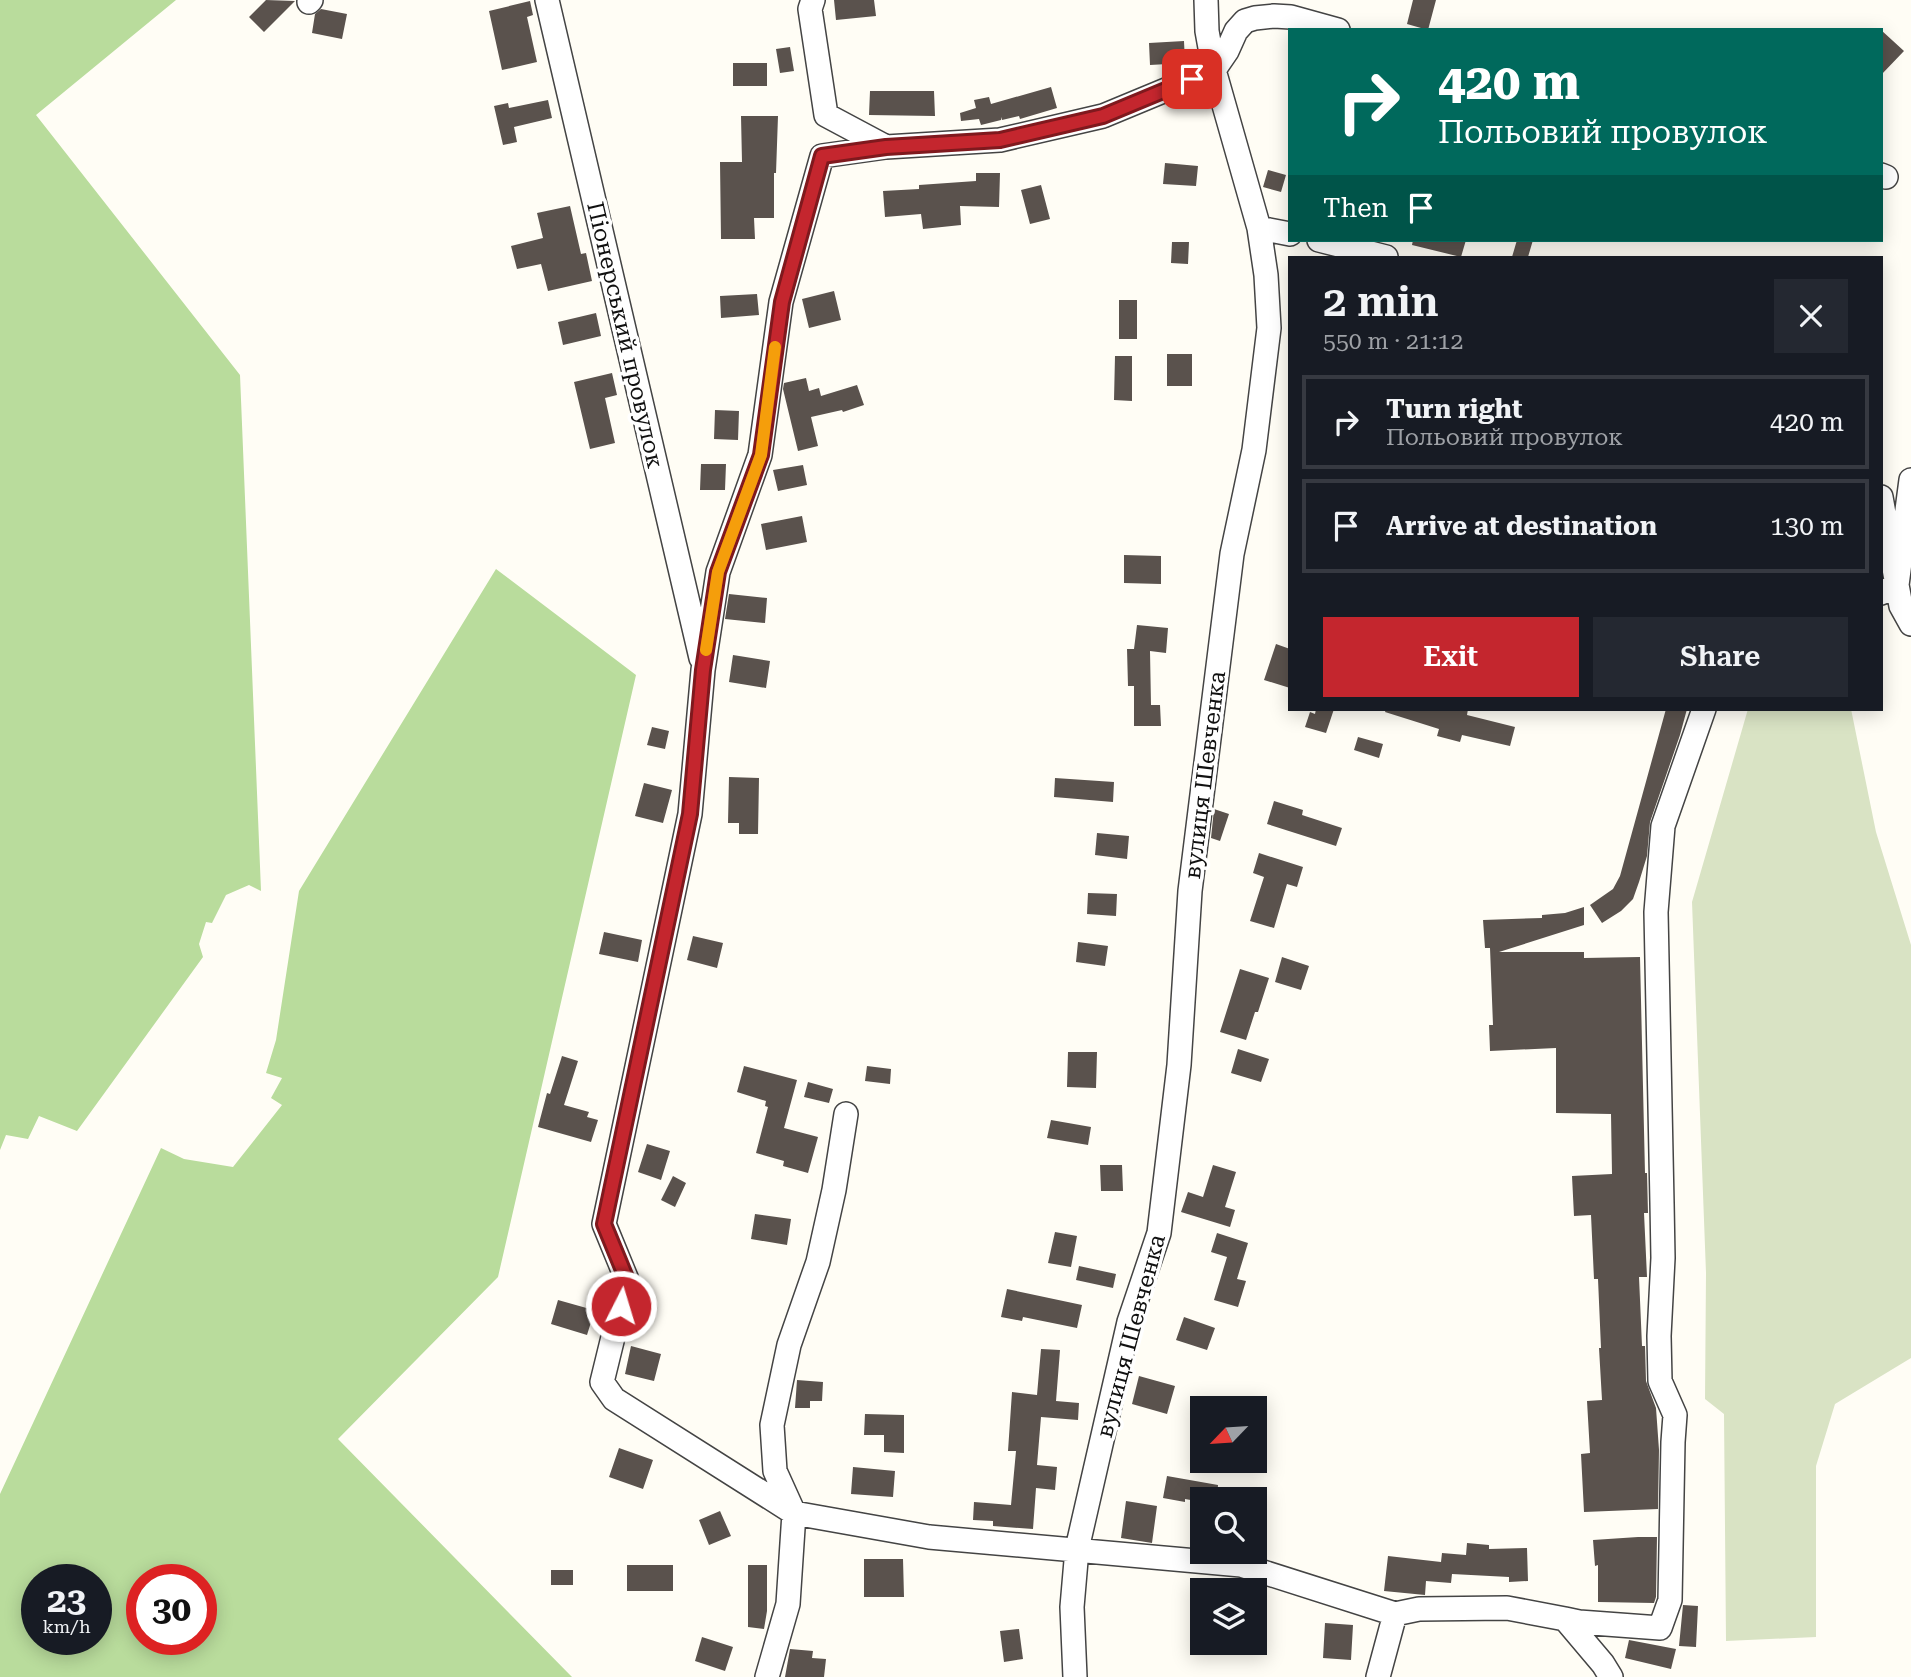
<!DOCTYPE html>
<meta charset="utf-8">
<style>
:root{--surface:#171b24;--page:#242831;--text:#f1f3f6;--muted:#9ea1a6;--line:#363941;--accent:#c4262e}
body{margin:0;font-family:"Roboto Serif",serif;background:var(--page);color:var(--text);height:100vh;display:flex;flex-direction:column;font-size:26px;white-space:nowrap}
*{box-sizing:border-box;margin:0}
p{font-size:23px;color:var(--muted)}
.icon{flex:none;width:38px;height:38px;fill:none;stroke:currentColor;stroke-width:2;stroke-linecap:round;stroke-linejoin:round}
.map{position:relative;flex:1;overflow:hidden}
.sheet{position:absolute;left:1288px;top:256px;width:595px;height:455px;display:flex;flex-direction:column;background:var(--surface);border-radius:0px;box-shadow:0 4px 18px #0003}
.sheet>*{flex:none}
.hud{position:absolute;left:1288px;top:28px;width:595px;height:214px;border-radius:0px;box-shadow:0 4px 18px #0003;background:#00695c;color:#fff;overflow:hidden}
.needle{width:46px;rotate:245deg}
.buttons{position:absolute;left:1190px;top:1396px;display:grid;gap:14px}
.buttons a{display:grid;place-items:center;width:77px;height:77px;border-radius:0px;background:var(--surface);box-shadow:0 4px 18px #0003;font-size:35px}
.speed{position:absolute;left:21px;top:1564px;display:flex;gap:14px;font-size:35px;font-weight:700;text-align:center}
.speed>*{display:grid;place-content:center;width:91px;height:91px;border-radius:50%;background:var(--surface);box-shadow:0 4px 18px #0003;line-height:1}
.speed small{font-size:18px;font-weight:400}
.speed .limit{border:10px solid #d22;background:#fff;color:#111}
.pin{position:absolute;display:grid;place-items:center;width:60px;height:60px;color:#fff;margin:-30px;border-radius:14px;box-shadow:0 4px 10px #0006}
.me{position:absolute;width:77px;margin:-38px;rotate:5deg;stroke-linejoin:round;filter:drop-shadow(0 0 5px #0008)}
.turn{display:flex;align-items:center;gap:24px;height:147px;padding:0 35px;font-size:32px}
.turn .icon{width:91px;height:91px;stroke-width:2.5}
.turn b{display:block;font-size:49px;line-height:60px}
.then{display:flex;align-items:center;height:66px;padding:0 35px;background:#0003;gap:14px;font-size:26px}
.round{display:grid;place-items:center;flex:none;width:74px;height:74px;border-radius:0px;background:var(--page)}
.summary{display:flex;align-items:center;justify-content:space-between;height:119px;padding:0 35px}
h1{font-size:42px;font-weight:600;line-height:52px}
.cta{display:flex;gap:14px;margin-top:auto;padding:14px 35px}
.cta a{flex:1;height:80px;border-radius:0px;background:var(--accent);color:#fff;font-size:28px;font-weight:600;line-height:80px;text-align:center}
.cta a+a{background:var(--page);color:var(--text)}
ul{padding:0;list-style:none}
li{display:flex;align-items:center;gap:21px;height:94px;margin:0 14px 10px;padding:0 21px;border:4px solid var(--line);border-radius:0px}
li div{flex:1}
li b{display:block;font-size:26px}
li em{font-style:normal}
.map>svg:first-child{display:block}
.forest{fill:#b9dc9c;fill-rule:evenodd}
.cemetery{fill:#d9e3c4}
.building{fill:#5a524d}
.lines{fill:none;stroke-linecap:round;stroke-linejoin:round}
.minor-casing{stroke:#444;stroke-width:26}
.minor{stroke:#fff;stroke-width:23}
.route-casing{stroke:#7f191e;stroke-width:18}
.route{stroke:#c4262e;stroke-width:12}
.slow{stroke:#f59e0b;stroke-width:12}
.labels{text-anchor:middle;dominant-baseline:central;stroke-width:7;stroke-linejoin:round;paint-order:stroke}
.street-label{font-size:23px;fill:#111;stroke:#fff}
</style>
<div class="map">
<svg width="1911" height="1677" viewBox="0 0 1911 1677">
<rect width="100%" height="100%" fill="#fffdf5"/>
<path class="forest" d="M0,0h176l-140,115 204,260 21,516 -12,-6 -23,10 -14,28 -6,-1 -7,22 4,13 -126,174 -38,-15 -11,23 -22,-4 -6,15z
M496,569l140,106 -138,602 -160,162 234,238h-572v-183l161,-346 23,11 49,8 49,-62 -11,-7 11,-20 -16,-5 10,-33 23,-149zM37,1580h59v60h-59zM142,1580h59v60h-59z"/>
<path class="cemetery" d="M1748,709h103l25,123 35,113v413l-76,46 -19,62v171l-90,4 -2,-227 -19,-15 1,-126 -14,-371z"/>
<path class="building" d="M266,0l29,1 -31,31 -15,-15z
M834,0h40l2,16 -40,4z
M1413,0h23l-8,30 -21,-6z
M530,1l3,14 -6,2 10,45 -35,8 -13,-59z
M321,9l26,5 -5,25 -30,-6 3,-19z
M1881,30l23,21 -23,24z
M1184,41l1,22 -35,2 -1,-22z
M790,47l4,24 -14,2 -4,-24z
M733,63h34v23h-34z
M1051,87l6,21 -37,11 -1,-3 -17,4 -1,-3v3l-20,5 -2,-6 -18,2 -1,-8 16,-5 -2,-8 15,-3 2,7z
M870,91h64l1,25 -66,-1z
M548,100l4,18 -38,9 3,15 -14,3 -9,-39 14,-3 1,5z
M741,116h37l-2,57h-2v45h-20l1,21h-34l-1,-77h22z
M1165,163l33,3 -2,20 -33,-2z
M1268,170l18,5 -5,17 -18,-5z
M976,173h24l-1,34 -39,-1 1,19 -38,4 -2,-15 -36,3 -2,-26 36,-2v-4l57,-4z
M1041,185l9,34 -20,5 -9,-34z
M570,206l11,48 5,-1 6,28 -44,10 -7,-27 -24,5 -6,-23 32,-8 -6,-25z
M1413,240h53l-5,17 -49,-12z
M1517,240h16l-5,17h-16z
M1172,242h17l-1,22 -17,-1z
M834,291l7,29 -32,8 -7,-29z
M757,294l2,21 -38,3 -1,-22z
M1119,300h18v39h-18z
M596,313l5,23 -38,9 -5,-23z
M1167,354h25v32h-25z
M1115,356h17v45l-18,-1z
M612,373l5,22 -12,3 10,45 -25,6 -16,-67z
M806,378l3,13 10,-3 2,8 36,-11 7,20 -21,7 -1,-2 -31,7 7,29 -20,5 -15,-62 1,-6z
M715,410l24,1 -1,29 -24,-1z
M701,464h25l-1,26h-25z
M803,465l4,20 -29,6 -5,-21z
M802,516l5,26 -41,8 -5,-26z
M1124,555l37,1v28l-37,-1z
M729,594l38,4 -2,25 -40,-4z
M1137,625l31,3 -2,25 -16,-2 1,54h9l1,21h-27v-40h-6l-1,-37h7z
M1276,644l14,5v39l-26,-8z
M733,655l37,6 -4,27 -37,-6z
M1316,709h18l-8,24 -21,-6 5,-15 5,2z
M1386,709h82l-1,6 48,12 -5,19 -48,-11 -2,7 -23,-6 2,-7 -54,-17z
M1666,709h21l-7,26 -30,87 -3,34 -8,26 -6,17 -12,12 -19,12 -12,-18 23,-16 7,-13z
M652,727l17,4 -4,18 -18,-4z
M1358,737l25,7 -4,14 -25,-8z
M729,777l30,1 -1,56h-19v-11h-11z
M1055,778l59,4 -1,20 -59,-5z
M644,783l28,7 -9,33 -28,-7z
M1274,801l29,9 -1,5 40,13 -6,18 -69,-22z
M1214,809l15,5 -9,27 -9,-3z
M1097,833l32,3 -2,23 -32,-4z
M1259,853l44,14 -6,20 -10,-3 -13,44 -24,-7 14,-44 -11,-4z
M1088,893l29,1 -1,22 -29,-2z
M1584,907v18l-85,27h85v6l56,-1 5,216h2l1,40h-4l3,64h-8l3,69h3l1,35 10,27 3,42 -1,59 -74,3 -3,-58 9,-1 -3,-52 15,-1 -3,-52h2l-3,-69h-4l-3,-64 -17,1 -2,-40 40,-2 -1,-60 -55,-1v-65l-66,3 -1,-26h4l-3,-77h-5l-2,-28 59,-2v-3l23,-2z
M604,932l38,8 -4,22 -39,-8z
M693,936l30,7 -6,25 -30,-8z
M1078,942l30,4 -3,20 -29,-4z
M1282,957l27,9 -8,24 -26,-8z
M1240,969l29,9 -11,34h-3l-9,28 -26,-8z
M1238,1049l31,10 -8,23 -30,-9z
M1068,1052h29l-1,36 -29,-1z
M562,1056l16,5 -14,44 25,7 -2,5 11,3 -7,22 -53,-15 9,-34 3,1z
M744,1066l53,14 -13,48 34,9 -10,36 -25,-7 1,-5 -28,-8 12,-46 -3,-1 1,-5 -29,-9z
M867,1066l24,3 -1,15 -25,-3z
M808,1082l25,7 -4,14 -25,-6z
M1051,1120l40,7 -3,18 -41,-7z
M647,1144l23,7 -9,29 -23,-8z
M1100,1165h22l1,26h-22z
M1213,1165l23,7 -11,35 10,3 -5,17 -49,-15 7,-20 15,5z
M673,1176l13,7 -11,24 -14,-7z
M755,1214l36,5 -4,26 -36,-6z
M1055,1232l22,4 -6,31 -23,-4z
M1217,1233l31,10 -11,36 9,2 -8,26 -24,-7 13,-43 -16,-5z
M1079,1266l37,8 -3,14 -37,-8z
M596,1286l14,4 -8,32 -10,-3 -5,16 -36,-11 7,-24 32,9z
M1007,1289l75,16 -5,23 -54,-11 -1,4 -21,-4z
M1184,1317l31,11 -8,22 -31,-10z
M631,1346l30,8 -7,27 -29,-7z
M1041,1349l19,1 -4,51 23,2 -1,17 -37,-3 -4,48 20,2 -2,23 -19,-2 -3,41 -40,-3v-5l-20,-1 1,-18 37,3 5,-54h-8l4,-59 25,3z
M1139,1376l36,10 -8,28 -35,-10z
M797,1380l26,2 -1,19h-12v7h-15z
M865,1414l39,1v38l-20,-1v-17h-20z
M619,1448l34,12 -10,29 -34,-12z
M853,1467l42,4 -2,26 -42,-3z
M1167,1476l51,9 -1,15h-15v2l-17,-3v3l-22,-4z
M1126,1501l31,5 -5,37 -31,-5z
M720,1511l11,25 -22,9 -10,-25z
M1638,1537h19l-1,60 -2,6 -56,-1v-37l-3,1 -2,-26z
M1467,1543l22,2v4l38,-1 1,33 -19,1v-5l-57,-3 -1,9 -25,-2 -1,14 -41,-4 4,-35 53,6 1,-9 24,2z
M864,1559h39l1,38h-40z
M627,1565h46v26h-46z
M748,1565h19v46l-3,18 -16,-2z
M551,1570h22v15h-22z
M1683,1605l15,1 -2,41 -17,-1z
M1325,1623l28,2 -2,35 -28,-2z
M1019,1629l4,30 -19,3 -4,-31z
M702,1637l31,10 -8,24 -30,-10z
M1629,1640l47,9 -5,20 -46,-11z
M790,1649l23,2 -1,7 14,1 -2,18h-39z"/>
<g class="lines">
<defs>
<path id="minor" d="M547,0l154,658
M813,0l-3,9 16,106 60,32
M309,2l2,-2
M1338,30l-47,-13 -17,-1 -19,2 -10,3 -9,10 -9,20 -13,19 -111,46 -103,24 -114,7 -64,9 -41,146 -21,153 -42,117 -15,98 -13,144 -86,410 23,56 -25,102 12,17 180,114 135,24 312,28 154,49 -17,63
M1881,175l5,2
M1259,228l31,6
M1319,240l67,17
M1911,480l-14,105 4,21 10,18
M1881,497l16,88 -16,8
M1395,1614l24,-5 88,-1 58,11 38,45 8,13
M1565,1619l14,3 81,6 10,-28 3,-158 2,-27 -15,-34 -1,-45 4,-78 -1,-55 -6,-291 7,-86 41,-117
M767,1677l21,-73 6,-91 -19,-42 -3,-46 17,-80 29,-83 16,-72 12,-76
M1075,1677l-3,-70 5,-58 52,-227 30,-89 20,-168 11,-174 42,-337 22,-104 15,-122 -3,-53 -7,-47 -45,-158 -7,-39 -1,-31"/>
</defs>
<use href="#minor" class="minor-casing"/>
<use href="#minor" class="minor"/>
</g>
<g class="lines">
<defs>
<path id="route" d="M621,1306l6,-26 -23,-56 86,-410 13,-144 15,-98 43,-117 21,-153 40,-146 64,-9 114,-7 103,-24 89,-37"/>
</defs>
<use href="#route" class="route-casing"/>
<use href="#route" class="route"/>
<path class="slow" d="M706,650l12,-78 43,-117 14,-108"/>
</g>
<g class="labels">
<g class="street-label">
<text transform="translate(625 335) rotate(77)">Піонерський провулок</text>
<text transform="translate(1205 775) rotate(-83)">вулиця Шевченка</text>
<text transform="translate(1131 1336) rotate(-75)">вулиця Шевченка</text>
</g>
</g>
</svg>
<div class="buttons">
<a><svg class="needle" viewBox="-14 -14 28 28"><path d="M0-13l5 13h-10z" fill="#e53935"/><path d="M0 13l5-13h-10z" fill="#9ea1a6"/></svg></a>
<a><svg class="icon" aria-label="search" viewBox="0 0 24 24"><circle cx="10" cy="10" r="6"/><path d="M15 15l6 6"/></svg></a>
<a><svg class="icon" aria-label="layers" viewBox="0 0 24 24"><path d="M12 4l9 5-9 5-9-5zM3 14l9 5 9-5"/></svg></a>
</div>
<div class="speed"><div>23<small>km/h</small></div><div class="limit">30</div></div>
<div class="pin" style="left:1192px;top:79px;background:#d93025"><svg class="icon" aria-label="arrive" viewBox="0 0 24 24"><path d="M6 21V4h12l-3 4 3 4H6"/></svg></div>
<svg class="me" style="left:621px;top:1306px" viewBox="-20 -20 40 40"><circle r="17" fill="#c4262e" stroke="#fff" stroke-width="3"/><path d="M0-11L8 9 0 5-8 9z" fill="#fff"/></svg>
<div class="hud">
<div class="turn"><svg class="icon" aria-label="right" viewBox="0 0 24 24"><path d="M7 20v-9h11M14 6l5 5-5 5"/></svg><div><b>420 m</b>Польовий провулок</div></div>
<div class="then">Then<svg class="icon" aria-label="arrive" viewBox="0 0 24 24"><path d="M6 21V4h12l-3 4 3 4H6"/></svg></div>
</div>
<section class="sheet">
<div class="summary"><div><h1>2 min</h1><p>550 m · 21:12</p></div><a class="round"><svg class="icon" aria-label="close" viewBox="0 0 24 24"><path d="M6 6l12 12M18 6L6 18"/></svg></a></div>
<ul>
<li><svg class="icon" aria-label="right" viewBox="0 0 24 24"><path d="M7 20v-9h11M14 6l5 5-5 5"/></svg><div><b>Turn right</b><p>Польовий провулок</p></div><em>420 m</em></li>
<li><svg class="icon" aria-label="arrive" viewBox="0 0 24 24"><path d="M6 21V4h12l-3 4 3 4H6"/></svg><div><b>Arrive at destination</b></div><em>130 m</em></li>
</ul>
<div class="cta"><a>Exit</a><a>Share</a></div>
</section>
</div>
